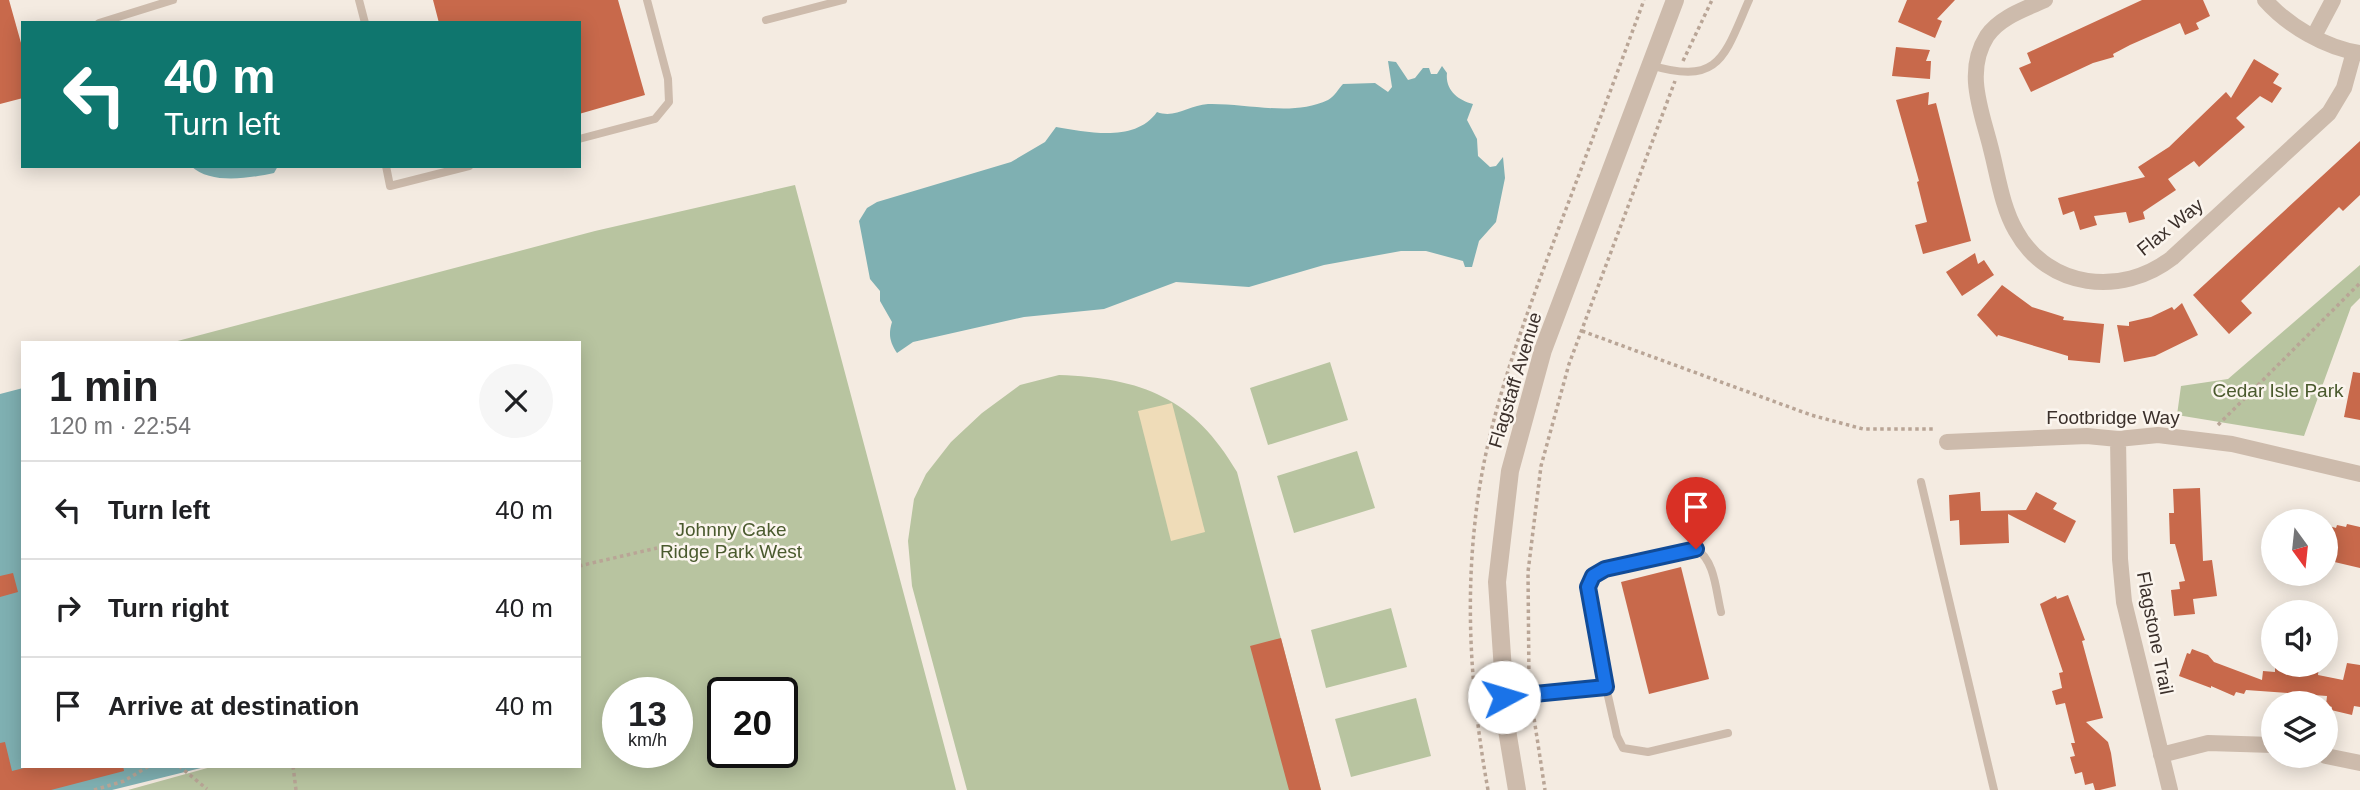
<!DOCTYPE html>
<meta charset="utf-8">
<style>
:root{--surface:#fff;--page:#f6f6f6;--text:#202124;--muted:#757577;--line:#e0e0e0}
body{margin:0;font-family:Arial,sans-serif;background:var(--page);color:var(--text);height:100vh;display:flex;flex-direction:column;font-size:26px;white-space:nowrap}
*{box-sizing:border-box;margin:0}
p{font-size:23px;color:var(--muted)}
.icon{flex:none;width:38px;height:38px;fill:none;stroke:currentColor;stroke-width:2;stroke-linecap:round;stroke-linejoin:round}
.map{position:relative;flex:1;overflow:hidden}
.drawer{position:absolute;left:21px;top:341px;width:560px;height:427px;display:flex;flex-direction:column;background:var(--surface);border-radius:0px;box-shadow:0 4px 18px #0003}
.drawer>*{flex:none}
.top-card{position:absolute;left:21px;top:21px;width:560px;height:147px;border-radius:0px;box-shadow:0 4px 18px #0003;background:#0f766e;color:#fff;overflow:hidden}
.needle{width:46px;rotate:165deg}
.fabs{position:absolute;left:2261px;top:509px;display:grid;gap:14px}
.fabs a{display:grid;place-items:center;width:77px;height:77px;border-radius:50%;background:var(--surface);box-shadow:0 4px 18px #0003;font-size:35px}
.speed{position:absolute;left:602px;top:677px;display:flex;gap:14px;font-size:35px;font-weight:700;text-align:center}
.speed>*{display:grid;place-content:center;width:91px;height:91px;border-radius:50%;background:var(--surface);box-shadow:0 4px 18px #0003;line-height:1}
.speed small{font-size:18px;font-weight:400}
.speed .limit{border:4px solid #111;border-radius:10px;background:#fff;color:#111}
.pin{position:absolute;display:grid;place-items:center;width:60px;height:60px;color:#fff;margin:-72px -30px;border-radius:50% 50% 50% 0;rotate:-45deg;box-shadow:0 0 7px #0007}
.pin .icon{rotate:45deg}
.me{position:absolute;width:77px;margin:-38px;rotate:84deg;stroke-linejoin:round;filter:drop-shadow(0 0 5px #0008)}
.turn{display:flex;align-items:center;gap:24px;height:147px;padding:0 28px;font-size:32px}
.turn .icon{width:91px;height:91px;stroke-width:2.5}
.turn b{display:block;font-size:49px;line-height:60px}
.round{display:grid;place-items:center;flex:none;width:74px;height:74px;border-radius:37px;background:var(--page)}
.head{display:flex;align-items:center;justify-content:space-between;height:119px;padding:0 28px}
h1{font-size:42px;font-weight:700;line-height:52px}
ul{padding:0;list-style:none}
li{display:flex;align-items:center;gap:21px;height:98px;padding:0 28px;border-top:2px solid var(--line)}
li div{flex:1}
li b{display:block;font-size:26px}
li em{font-style:normal}
.map>svg:first-child{display:block}
.green{fill:#b8c4a0;fill-rule:evenodd}
.sand{fill:#efdcb8}
.water{fill:#7fb0b2}
.building{fill:#c8694b}
.lines{fill:none;stroke-linecap:round;stroke-linejoin:round}
.path{stroke:#b9a596;stroke-width:3.5;stroke-dasharray:3.5 3.5;stroke-linecap:butt}
.service{stroke:#cdbbac;stroke-width:8}
.minor{stroke:#cdbbac;stroke-width:16}
.tertiary{stroke:#cdbbac;stroke-width:18}
.route-casing{stroke:#114b97;stroke-width:18}
.route{stroke:#1a73e8;stroke-width:12}
.labels{text-anchor:middle;dominant-baseline:central;stroke-width:5;stroke-linejoin:round;paint-order:stroke}
.street-label{font-size:19px;fill:#3b302b;stroke:#fbf5ee}
.park-label{font-size:19px;fill:#4a5a2e;stroke:#fbf5ee}
</style>
<div class="map">
<svg width="2360" height="790" viewBox="0 0 2360 790">
<rect width="100%" height="100%" fill="#f4ebe1"/>
<path class="green" d="M795,185l161,605h-828l83,-23 368,-1v-423h-409l425,-112zM677,693v59h-59v-59zM723,693h59v59h-59z
M2360,265v33l-9,9 -47,129 -127,-21 4,-29 47,-7z
M1330,362l18,58 -80,25 -18,-57z
M1059,375c83,3 135,23 178,97l84,318h-354l-55,-204 -4,-45 6,-42 12,-25 25,-32 31,-29 38,-28z
M1357,451l18,57 -81,25 -17,-57z
M1391,608l16,59 -81,21 -15,-58z
M1416,698l15,58 -80,21 -16,-58z"/>
<path class="sand" d="M1172,403l33,129 -34,9 -33,-130z"/>
<path class="water" d="M1388,61l8,1 12,18 7,-2 8,-10h6l2,6h6l5,-8 5,7c-2,17 11,27 26,31l-6,16 10,19 1,17 12,11 6,-1 7,-9 2,21 -9,44 -17,19 -7,26h-7l-2,-6 -37,-10h-25l-77,14 -75,22 -73,-5 -72,27 -80,8 -111,25 -16,11c-7,-11 -9,-18 -5,-31l-12,-21v-10l-10,-12 -11,-58 8,-13 10,-6 134,-40 34,-20 11,-15c32,5 79,16 101,-15 18,7 32,-7 51,-8 39,-1 84,13 120,-4 6,-3 11,-12 15,-16l32,-1 13,9 4,-5z
M191,166h87l-4,7c-24,5 -63,12 -83,-7z
M23,388v378l182,1 -93,23h-112v-396z"/>
<path class="building" d="M0,0h9l14,50v48l-23,6z
M433,0h185l27,95 -66,19v-91h-140z
M1907,0h48l-18,19 5,2 -7,17 -37,-16z
M2142,0h61l7,16 -14,7 3,6 -14,6 -5,-12 -50,22 -17,9 1,3 -21,6 -62,29 -12,-24 12,-5 -4,-10z
M1896,47l34,3 -4,11h5l-1,18 -38,-3z
M2254,59l25,15 -6,9 9,5 -10,15 -12,-7 -24,22 9,9 -46,40 -5,-6 -26,18 8,11 -33,22 2,7 -16,4 -3,-11 -32,4 3,9 -17,5 -6,-19 -11,4 -5,-17 87,-21 -7,-10 31,-20 57,-55 5,6z
M1929,92l-1,13 8,-2 35,138 -48,13 -8,-29 12,-3 -10,-40 2,-1 -23,-81z
M2360,141v54l-17,16 -4,-4 -98,94 11,12 -23,21 -36,-39z
M1975,253l3,11 6,-4 10,15 -32,21 -16,-24z
M2002,285l30,22 32,10 -1,3 41,4 -4,39 -32,-3v-4l-70,-21 -1,2 -20,-22z
M2182,303l16,32 -43,21 -31,6 -7,-37 12,1v-4l22,-5 21,-10 2,3z
M2353,372l7,1v47l-16,-3z
M2200,488l3,73 9,-1 5,36 -24,3 2,15 -21,2 -3,-26 9,-1 -1,-7 6,-1 -10,-37h-5l-1,-31h5l-1,-24z
M1980,492l1,19 45,-1 10,-18 21,11 -4,6 23,12 -11,22 -57,-29 1,29 -49,2 -1,-25 -9,1 -1,-26z
M2347,524l13,3v41l-34,-8v-35l10,3 1,-3 9,2z
M1681,567l28,112 -60,15 -28,-112z
M13,573l5,19 -18,5v-21z
M2068,595l17,45 -3,1 21,77 -17,4 22,20 3,11 5,33 -16,4h-5l-2,-7 -8,2 -3,-13 -7,2 -5,-17 5,-1 -4,-13h4l-10,-40 -9,2 -4,-14 10,-3 -3,-15 4,-1 -23,-68 16,-8 1,3z
M1281,638l40,152h-32l-39,-144z
M2192,649l16,6 6,7 48,18 1,-9 12,1v-6l44,-1 -1,10 25,5 4,-17 13,2v42l-6,-1 -2,9 -21,-5 1,-3 -6,-2 1,-9 -81,-6 -2,4 -8,-2 -2,4 -23,-10v2l-32,-12 8,-23 3,1z
M5,742l7,29 20,-5h91l1,5 -73,19h-51v-47z"/>
<g class="lines">
<path class="path" d="M1683,61l29,-61
M1582,331l229,84 52,14h73
M2218,425l142,-142
M579,566l78,-18
M1529,683l-1,-111 13,-106 28,-102 106,-283
M1532,705l13,85
M179,766l28,23
M293,766l3,24
M94,790l30,-9 25,-15
M1488,790c-16,-89 -23,-178 -13,-268 10,-99 46,-192 80,-284 30,-79 60,-159 89,-238"/>
<path class="service" d="M359,0l6,23
M766,20l77,-20
M99,23l74,-23
M1650,65c70,21 74,-8 99,-65
M579,139l76,-20 14,-17 -1,-23 -21,-79
M386,166l4,20 79,-20
M1921,482l73,308
M1606,687l11,49 6,12 25,4 80,-19
M1504,697l102,-10 -18,-100 5,-11 12,-7 91,-20c19,11 20,43 25,63"/>
<path class="minor" d="M2045,0c-20,9 -45,17 -58,36 -23,36 -5,76 4,113 7,27 11,58 25,82 32,58 106,66 156,27l157,-145 15,-25 10,-36
M2265,0c23,26 61,48 95,53
M2314,36l19,-36
M2118,439l2,120 4,43 46,188
M1947,442l140,-6 31,3 40,-4 74,9 128,30
M2161,755l47,-12 65,2
M2326,756l34,7"/>
<path class="tertiary" d="M1517,790l-10,-60 -10,-148 13,-111 33,-121 132,-350"/>
</g>
<g class="lines">
<defs>
<path id="route" d="M1504,697l102,-10 -18,-100 5,-11 12,-7 91,-20"/>
</defs>
<use href="#route" class="route-casing"/>
<use href="#route" class="route"/>
</g>
<g class="labels">
<g class="street-label">
<text transform="translate(2170 227) rotate(-39)">Flax Way</text>
<text transform="translate(1515 380) rotate(-73)">Flagstaff Avenue</text>
<text x="2113" y="417">Footbridge Way</text>
<text transform="translate(2155 633) rotate(79)">Flagstone Trail</text>
</g>
<g class="park-label">
<text x="2278" y="390">Cedar Isle Park</text>
<text x="731" y="529">Johnny Cake<tspan x="731" dy="22">Ridge Park West</tspan></text>
</g>
</g>
</svg>
<div class="fabs">
<a><svg class="needle" viewBox="-14 -14 28 28"><path d="M0-13l5 13h-10z" fill="#e53935"/><path d="M0 13l5-13h-10z" fill="#757577"/></svg></a>
<a><svg class="icon" aria-label="sound" viewBox="0 0 24 24"><path d="M4 9h4l5-4v14l-5-4H4zM17 9q2 3 0 6"/></svg></a>
<a><svg class="icon" aria-label="layers" viewBox="0 0 24 24"><path d="M12 4l9 5-9 5-9-5zM3 14l9 5 9-5"/></svg></a>
</div>
<div class="speed"><div>13<small>km/h</small></div><div class="limit">20</div></div>
<div class="pin" style="left:1696px;top:549px;background:#d93025"><svg class="icon" aria-label="arrive" viewBox="0 0 24 24"><path d="M6 21V4h12l-3 4 3 4H6"/></svg></div>
<svg class="me" style="left:1504px;top:697px" viewBox="-20 -20 40 40"><circle r="19" fill="#fff"/><path d="M0-13L10 11 0 6-10 11z" fill="#1a73e8"/></svg>
<div class="top-card">
<div class="turn"><svg class="icon" aria-label="left" viewBox="0 0 24 24"><path d="M17 20v-9H6M10 6l-5 5 5 5"/></svg><div><b>40 m</b>Turn left</div></div>
</div>
<section class="drawer">
<div class="head"><div><h1>1 min</h1><p>120 m · 22:54</p></div><a class="round"><svg class="icon" aria-label="close" viewBox="0 0 24 24"><path d="M6 6l12 12M18 6L6 18"/></svg></a></div>
<ul>
<li><svg class="icon" aria-label="left" viewBox="0 0 24 24"><path d="M17 20v-9H6M10 6l-5 5 5 5"/></svg><div><b>Turn left</b></div><em>40 m</em></li>
<li><svg class="icon" aria-label="right" viewBox="0 0 24 24"><path d="M7 20v-9h11M14 6l5 5-5 5"/></svg><div><b>Turn right</b></div><em>40 m</em></li>
<li><svg class="icon" aria-label="arrive" viewBox="0 0 24 24"><path d="M6 21V4h12l-3 4 3 4H6"/></svg><div><b>Arrive at destination</b></div><em>40 m</em></li>
</ul>
</section>
</div>
